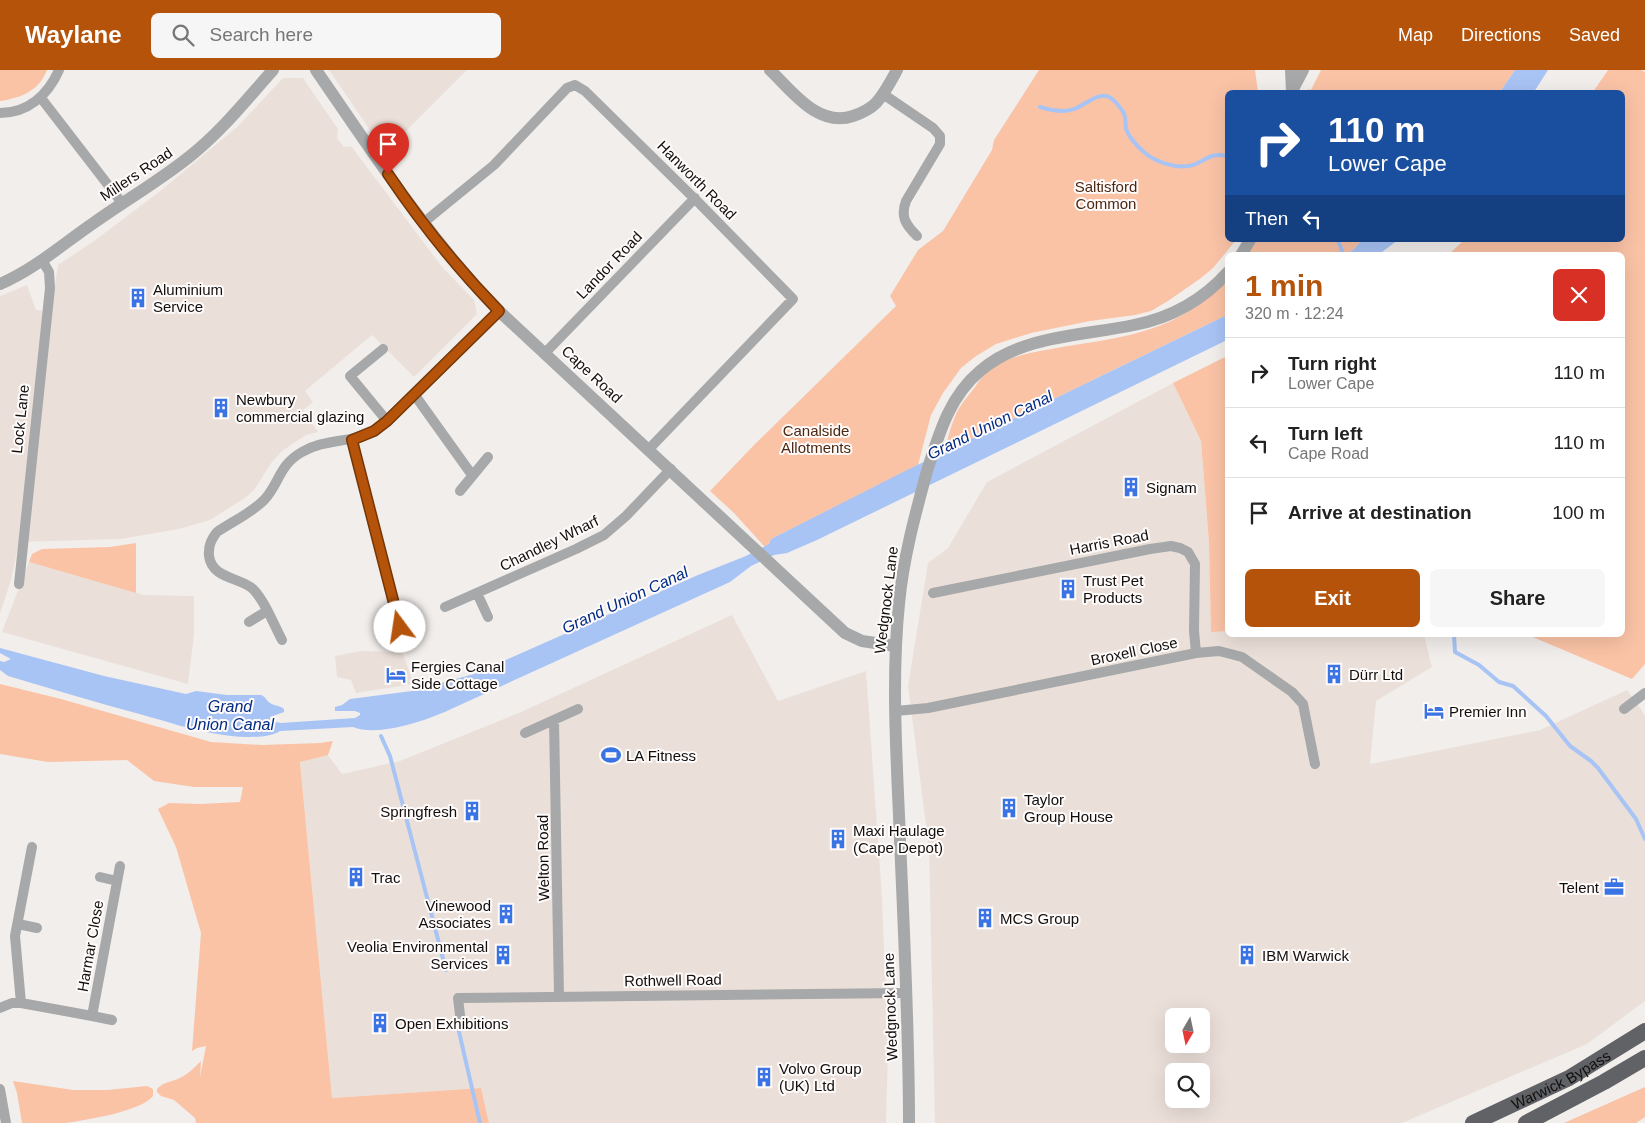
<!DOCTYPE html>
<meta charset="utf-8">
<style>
:root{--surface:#fff;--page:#f6f6f6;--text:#222;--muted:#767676;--line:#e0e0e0;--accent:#b45309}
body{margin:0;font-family:Arial,sans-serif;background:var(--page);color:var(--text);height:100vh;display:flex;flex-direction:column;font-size:19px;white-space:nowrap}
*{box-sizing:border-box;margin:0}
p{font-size:16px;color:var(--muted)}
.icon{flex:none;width:28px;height:28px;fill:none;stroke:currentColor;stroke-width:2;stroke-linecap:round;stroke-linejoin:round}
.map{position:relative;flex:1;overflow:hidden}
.details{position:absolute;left:1225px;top:182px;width:400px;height:385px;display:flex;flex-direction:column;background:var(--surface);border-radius:8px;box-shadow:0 5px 20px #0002}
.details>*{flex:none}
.guide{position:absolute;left:1225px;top:20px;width:400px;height:152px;border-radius:8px;box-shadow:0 5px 20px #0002;background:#1a4fa0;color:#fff;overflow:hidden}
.needle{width:32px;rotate:189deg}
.controls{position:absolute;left:1165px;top:938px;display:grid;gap:10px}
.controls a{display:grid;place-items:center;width:45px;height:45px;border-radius:8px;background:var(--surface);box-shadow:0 5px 20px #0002;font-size:25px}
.pin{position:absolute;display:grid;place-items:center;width:42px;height:42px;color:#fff;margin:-51px -21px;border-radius:50% 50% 50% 0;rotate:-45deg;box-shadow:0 0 5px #0007}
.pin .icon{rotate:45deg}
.me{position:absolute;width:55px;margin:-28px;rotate:346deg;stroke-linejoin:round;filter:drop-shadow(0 0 4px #0008)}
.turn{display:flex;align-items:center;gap:18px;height:105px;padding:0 20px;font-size:22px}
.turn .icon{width:65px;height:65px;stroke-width:2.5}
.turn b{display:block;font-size:35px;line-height:42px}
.then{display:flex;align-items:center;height:48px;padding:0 20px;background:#0003;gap:10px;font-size:19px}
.round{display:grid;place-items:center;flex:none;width:52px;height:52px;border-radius:8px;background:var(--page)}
.summary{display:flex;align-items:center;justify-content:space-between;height:85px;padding:0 20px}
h1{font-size:30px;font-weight:700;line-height:38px;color:var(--accent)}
.button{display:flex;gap:10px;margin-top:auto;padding:10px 20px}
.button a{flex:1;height:58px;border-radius:8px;background:var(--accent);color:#fff;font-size:20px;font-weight:700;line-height:58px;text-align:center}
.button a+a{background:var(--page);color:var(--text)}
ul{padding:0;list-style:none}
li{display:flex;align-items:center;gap:15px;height:70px;padding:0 20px;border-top:1px solid var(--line)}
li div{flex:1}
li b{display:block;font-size:19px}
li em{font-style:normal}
header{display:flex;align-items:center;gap:30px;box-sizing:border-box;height:70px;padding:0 25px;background:var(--accent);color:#fff}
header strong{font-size:24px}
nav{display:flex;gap:28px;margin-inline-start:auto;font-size:18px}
.search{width:350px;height:45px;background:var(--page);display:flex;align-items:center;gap:12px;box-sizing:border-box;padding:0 18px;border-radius:8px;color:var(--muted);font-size:19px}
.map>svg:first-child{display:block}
.built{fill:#ebe0d9;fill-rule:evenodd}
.green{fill:#fac3a6}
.water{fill:#a8c4f5}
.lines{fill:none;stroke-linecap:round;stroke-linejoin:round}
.stream{stroke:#a8c4f5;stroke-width:4}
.minor{stroke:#a7a8a9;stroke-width:10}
.tertiary{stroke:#a7a8a9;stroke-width:12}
.trunk{stroke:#606266;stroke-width:16}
.route-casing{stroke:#753606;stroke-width:12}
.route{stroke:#b45309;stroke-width:9}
.labels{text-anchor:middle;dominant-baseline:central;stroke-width:4;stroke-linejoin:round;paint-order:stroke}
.street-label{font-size:15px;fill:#100f0e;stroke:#fffbfa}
.park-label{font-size:15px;fill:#4b2812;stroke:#fffbfa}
.poi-label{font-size:15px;fill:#100f0e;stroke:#fffbfa;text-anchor:start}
.water-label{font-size:16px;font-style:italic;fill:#002c86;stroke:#fffbfa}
</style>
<header>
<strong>Waylane</strong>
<div class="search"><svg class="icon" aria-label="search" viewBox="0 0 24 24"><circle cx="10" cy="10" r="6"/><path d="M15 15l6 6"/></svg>Search here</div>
<nav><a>Map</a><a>Directions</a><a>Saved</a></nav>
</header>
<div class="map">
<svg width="1645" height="1053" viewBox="0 0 1645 1053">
<rect width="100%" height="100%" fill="#f2eeec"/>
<path class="built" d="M329,0h138l-82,82z
M283,8h20l35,51 -1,9 7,9 7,-1 92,122 31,32 3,14 -63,63 -42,-42 -67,56 8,11 -10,8 15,22 -12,3 -24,16 -10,11 -18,28 -9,8 -35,22 -31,9 -58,10 -102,3 -8,38 -11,34v-318l27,-11 9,25 15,2 7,-47 36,-24 65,-49 78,-65z
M1173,313l28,58 8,102 2,88h16l1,4h196l8,32 -56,34 -6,63 170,-34 87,-40 14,19 4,7v285l-58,43 -185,79h-467l-6,-275 -21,-162 20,-123 20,-15 39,-66zM1174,946h27v28h-27zM1174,1001h27v28h-27z
M29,492l115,33 50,1v39l-6,49 -186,-52z
M732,545l46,86 88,-30 16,226 6,155 -2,71h-397l-8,-35 -149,10 -32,-337 28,-6 14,19 58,-13 121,-49z
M361,581l41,1 12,32 -58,9 -5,-13 -14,-3 -2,-21z"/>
<path class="green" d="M0,0h47c-8,21 -26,28 -47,31z
M1039,0h216l3,22h-30v148h8l-23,28 -12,10 -33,23 -17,10 -16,4 -45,6 -59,12 -35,11 -20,12 -15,12 -18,25 -12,22 -13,50 -147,74 -2,5 -4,3 -31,-34 -24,-22 45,-47 141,-138 -6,-10 28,-46 25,-19 49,-81 2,-10z
M1321,0h194l-15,22h-193l1,-3 3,1z
M1608,0h33l4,2v592l-13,15 -104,-44h94v-380h-174l16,-15h158v-148h-29z
M1256,170h106l-9,10 -9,5h-96z
M1227,211v34l-283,137c4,-13 7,-28 13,-40 5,-10 14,-19 20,-28 4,-5 8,-11 12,-15 17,-13 51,-18 73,-22 69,-11 112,-15 165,-66z
M1227,286v275l-16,1 -2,-89 -8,-102 -28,-58z
M136,473v50l-107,-31 3,-8 10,-5 68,-2z
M0,614l61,15 150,43 51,3 58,-2 13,-2 -5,14 -28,7 32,336 149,-10 8,35h-293l-1,-5 -21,-18 -13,-4 -4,-4v-3c6,-7 14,-7 21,-10 9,-4 16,-11 23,-18l-1,16 6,-31 -9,2 -5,3 9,-118 -25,-86 -18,-38 11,-6 31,1 40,-2 3,-15h-49l-40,-6 -27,-21 -79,2 -48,-8z
M13,1011l60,9h34l40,-4 6,3v7c-13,16 -68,24 -88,27 -14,0 -29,0 -43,0l-5,-30z
M1645,1017v30l-9,6h-72z"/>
<path class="water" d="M1515,0h33l-14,22h-34z
M1362,170h36l-20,15h-34l9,-5z
M1227,245v25l-410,200 -30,13 -13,2 -23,11 -21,16 -281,128c-24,11 -71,27 -96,17l-73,4c-13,9 -47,6 -63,3 -25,-4 -49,-12 -74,-19 -45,-12 -90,-26 -135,-39l-8,-6v-9l4,1 7,-3 -11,-6v-5l104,28 82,18 10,-3 31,4h34c5,2 5,5 9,8 5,3 9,2 14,6v3l-14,5v4l11,2 74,-5 5,-3v-2l-5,-2h-20v-4l7,-2 8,-6 62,-8 62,-17 224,-99 48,-19 23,-12 2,-5 136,-69z"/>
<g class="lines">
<path class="stream" d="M1040,37c10,3 24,6 34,2 10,-3 21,-15 32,-13 6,0 18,15 19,21 1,4 0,7 1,12 3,8 12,18 19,24 11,9 29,15 43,13 15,-1 19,-15 40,-10
M1338,170l4,11
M1454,565l1,17 24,13 20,17 14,4 33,30 24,30 21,15 7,7 38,51 9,20
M381,666l9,20 56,214
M457,953l23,100"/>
<path class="minor" d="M883,24l50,34 7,8v8l-34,57c-6,16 0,24 11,35
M41,28l81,105
M0,43c28,0 48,-18 59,-43
M423,153l71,-58 73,-77 8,-3 10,6 114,112 94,96 -144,150
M383,279l-33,27 37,45
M545,283l150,-155
M414,324l58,81
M352,370l48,187
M460,421l28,-34
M19,514l31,-296 -1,-16 -7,-12
M477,523l11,24
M933,523l217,-44 21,-3 9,2 8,4 7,12 -1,67 2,22
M445,537l131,-58 28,-14 22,-19 45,-47
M249,552l18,-11
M383,562l33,-9
M282,570c-8,-15 -17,-39 -29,-51 -13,-12 -41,-10 -44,-33 -1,-10 2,-17 8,-24 16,-11 35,-19 48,-33 15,-17 14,-34 37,-47 25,-15 53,-7 79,-26l118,-115
M1624,639l21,-16
M896,641l32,-3 268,-55 23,-2 23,6 50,35 11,12 12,60
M554,650l5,276
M525,663l53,-24
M100,807l17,4
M18,854l19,4
M21,933l-6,-67 17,-89
M0,938l12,-5h9l71,13 28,-150
M460,945l-2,-17 448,-5
M92,946l20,4
M0,1019l6,34"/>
<path class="tertiary" d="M316,0c58,84 112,168 183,241l346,322 17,8 33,5
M770,0c22,21 48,58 83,46 9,-3 17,-7 23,-13 9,-10 15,-22 21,-33
M1291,0l1,22
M1292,21l11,-21
M1241,185l9,-15
M0,214c35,-15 64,-41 95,-62 31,-22 64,-41 94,-65 32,-25 57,-57 84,-87
M909,1053c0,-94 -5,-189 -9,-283 -3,-78 -9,-158 -1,-236 4,-45 16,-89 28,-133 12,-37 22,-74 53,-100 42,-36 102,-35 154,-46 36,-7 69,-25 94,-53"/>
<g class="trunk">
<path id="s1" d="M1473,1053l96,-45 76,-47"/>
<path d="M1526,1053l78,-41 41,-24"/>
</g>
</g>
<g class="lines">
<defs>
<path id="route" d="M388,104c33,49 70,95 111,137l-112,110 -13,10 -22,9 48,187"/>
</defs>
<use href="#route" class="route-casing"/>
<use href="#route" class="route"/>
</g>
<defs>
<symbol id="building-bare" viewBox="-9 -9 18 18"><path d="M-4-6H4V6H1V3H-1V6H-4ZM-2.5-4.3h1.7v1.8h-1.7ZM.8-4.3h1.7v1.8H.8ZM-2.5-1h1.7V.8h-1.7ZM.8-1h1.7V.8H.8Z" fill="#3a74e4" stroke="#fffbfa" stroke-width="2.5" paint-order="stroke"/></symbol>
<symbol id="hotel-bare" viewBox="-9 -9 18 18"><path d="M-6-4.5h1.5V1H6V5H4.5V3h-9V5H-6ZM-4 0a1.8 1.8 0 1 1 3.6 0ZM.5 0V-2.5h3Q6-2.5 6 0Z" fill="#3a74e4" stroke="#fffbfa" stroke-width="2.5" paint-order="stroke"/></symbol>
<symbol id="stadium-bare" viewBox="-9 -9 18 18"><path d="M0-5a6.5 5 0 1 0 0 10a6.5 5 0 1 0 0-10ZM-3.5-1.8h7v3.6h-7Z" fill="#3a74e4" stroke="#fffbfa" stroke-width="2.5" paint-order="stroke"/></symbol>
<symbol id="office-bare" viewBox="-9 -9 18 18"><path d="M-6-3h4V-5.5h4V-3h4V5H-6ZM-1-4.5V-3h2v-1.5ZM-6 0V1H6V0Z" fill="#3a74e4" stroke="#fffbfa" stroke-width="2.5" paint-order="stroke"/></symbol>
</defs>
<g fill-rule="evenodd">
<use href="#building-bare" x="124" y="214" width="28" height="28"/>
<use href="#building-bare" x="207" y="324" width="28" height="28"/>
<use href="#building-bare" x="1117" y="403" width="28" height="28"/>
<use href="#building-bare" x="1054" y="505" width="28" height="28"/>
<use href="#building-bare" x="1320" y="590" width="28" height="28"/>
<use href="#hotel-bare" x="382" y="591" width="28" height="28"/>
<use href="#hotel-bare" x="1420" y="627" width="28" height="28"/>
<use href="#stadium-bare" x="597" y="671" width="28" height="28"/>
<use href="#building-bare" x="995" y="724" width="28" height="28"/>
<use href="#building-bare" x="458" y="727" width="28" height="28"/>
<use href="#building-bare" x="824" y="755" width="28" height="28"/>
<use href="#building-bare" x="342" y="793" width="28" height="28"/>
<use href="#office-bare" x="1600" y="803" width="28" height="28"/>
<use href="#building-bare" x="492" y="830" width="28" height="28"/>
<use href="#building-bare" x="971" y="834" width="28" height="28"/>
<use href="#building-bare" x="489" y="871" width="28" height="28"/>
<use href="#building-bare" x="1233" y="871" width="28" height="28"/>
<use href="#building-bare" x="366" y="939" width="28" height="28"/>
<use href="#building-bare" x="750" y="993" width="28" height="28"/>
</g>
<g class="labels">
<g class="street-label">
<text transform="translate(136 104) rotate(-34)">Millers Road</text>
<text transform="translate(697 110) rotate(45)">Hanworth Road</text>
<text transform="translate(609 195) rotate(-46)">Landor Road</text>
<text transform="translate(592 304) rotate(43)">Cape Road</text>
<text transform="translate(20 349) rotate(-84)">Lock Lane</text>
<text transform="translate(1109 472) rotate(-11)">Harris Road</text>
<text transform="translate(549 473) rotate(-26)">Chandley Wharf</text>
<text transform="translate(886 530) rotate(-83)">Wedgnock Lane</text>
<text transform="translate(1134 581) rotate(-12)">Broxell Close</text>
<text transform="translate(543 788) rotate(-91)">Welton Road</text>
<text transform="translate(90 876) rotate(-80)">Harmar Close</text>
<text transform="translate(673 910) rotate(-1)">Rothwell Road</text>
<text transform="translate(890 937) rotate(-92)">Wedgnock Lane</text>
<text stroke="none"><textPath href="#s1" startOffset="98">Warwick Bypass</textPath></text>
</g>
<g class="park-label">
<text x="1106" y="116">Saltisford<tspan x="1106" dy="17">Common</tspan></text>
<text x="816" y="360">Canalside<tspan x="816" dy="17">Allotments</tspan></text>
</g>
<g class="poi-label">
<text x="153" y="219">Aluminium<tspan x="153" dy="17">Service</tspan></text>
<text x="236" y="329">Newbury<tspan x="236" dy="17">commercial glazing</tspan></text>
<text x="1146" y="417">Signam</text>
<text x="1083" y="510">Trust Pet<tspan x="1083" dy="17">Products</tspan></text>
<text x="411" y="596">Fergies Canal<tspan x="411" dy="17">Side Cottage</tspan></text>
<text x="1349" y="604">Dürr Ltd</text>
<text x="1449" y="641">Premier Inn</text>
<text x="626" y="685">LA Fitness</text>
<text x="1024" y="729">Taylor<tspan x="1024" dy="17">Group House</tspan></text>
<text x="457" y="741" text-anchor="end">Springfresh</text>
<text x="853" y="760">Maxi Haulage<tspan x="853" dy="17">(Cape Depot)</tspan></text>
<text x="371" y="807">Trac</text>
<text x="1599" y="817" text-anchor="end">Telent</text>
<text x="491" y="835" text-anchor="end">Vinewood<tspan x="491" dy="17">Associates</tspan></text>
<text x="1000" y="848">MCS Group</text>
<text x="488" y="876" text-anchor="end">Veolia Environmental<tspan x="488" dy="17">Services</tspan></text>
<text x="1262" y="885">IBM Warwick</text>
<text x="395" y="953">Open Exhibitions</text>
<text x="779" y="998">Volvo Group<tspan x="779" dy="17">(UK) Ltd</tspan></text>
</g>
<g class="water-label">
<text transform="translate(990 355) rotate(-26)">Grand Union Canal</text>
<text transform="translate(625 530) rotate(-25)">Grand Union Canal</text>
<text x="230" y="636">Grand<tspan x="230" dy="18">Union Canal</tspan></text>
</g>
</g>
</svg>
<div class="controls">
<a><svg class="needle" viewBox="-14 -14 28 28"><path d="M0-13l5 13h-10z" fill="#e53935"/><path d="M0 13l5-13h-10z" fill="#767676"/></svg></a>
<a><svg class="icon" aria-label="search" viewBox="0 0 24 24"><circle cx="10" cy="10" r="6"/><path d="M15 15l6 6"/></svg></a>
</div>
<div class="pin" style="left:388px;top:104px;background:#d93025"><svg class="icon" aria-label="arrive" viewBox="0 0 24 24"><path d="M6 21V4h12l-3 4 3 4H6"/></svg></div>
<svg class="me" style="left:400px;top:557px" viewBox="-20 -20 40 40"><circle r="19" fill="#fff"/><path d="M0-13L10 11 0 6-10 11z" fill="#b45309"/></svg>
<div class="guide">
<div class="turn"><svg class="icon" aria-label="right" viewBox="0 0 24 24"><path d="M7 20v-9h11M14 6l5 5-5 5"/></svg><div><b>110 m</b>Lower Cape</div></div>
<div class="then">Then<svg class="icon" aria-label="left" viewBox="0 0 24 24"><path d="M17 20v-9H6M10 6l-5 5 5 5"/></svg></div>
</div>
<section class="details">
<div class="summary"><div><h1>1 min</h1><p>320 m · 12:24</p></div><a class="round" style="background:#d93025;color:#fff"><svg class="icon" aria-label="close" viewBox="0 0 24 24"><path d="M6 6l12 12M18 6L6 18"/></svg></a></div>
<ul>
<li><svg class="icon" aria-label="right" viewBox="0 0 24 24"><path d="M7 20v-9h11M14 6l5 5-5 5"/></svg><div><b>Turn right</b><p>Lower Cape</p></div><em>110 m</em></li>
<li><svg class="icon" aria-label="left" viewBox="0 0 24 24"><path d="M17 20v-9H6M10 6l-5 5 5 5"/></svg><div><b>Turn left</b><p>Cape Road</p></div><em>110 m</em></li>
<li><svg class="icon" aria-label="arrive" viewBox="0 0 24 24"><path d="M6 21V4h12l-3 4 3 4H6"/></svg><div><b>Arrive at destination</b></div><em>100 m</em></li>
</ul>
<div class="button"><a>Exit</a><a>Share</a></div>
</section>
</div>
